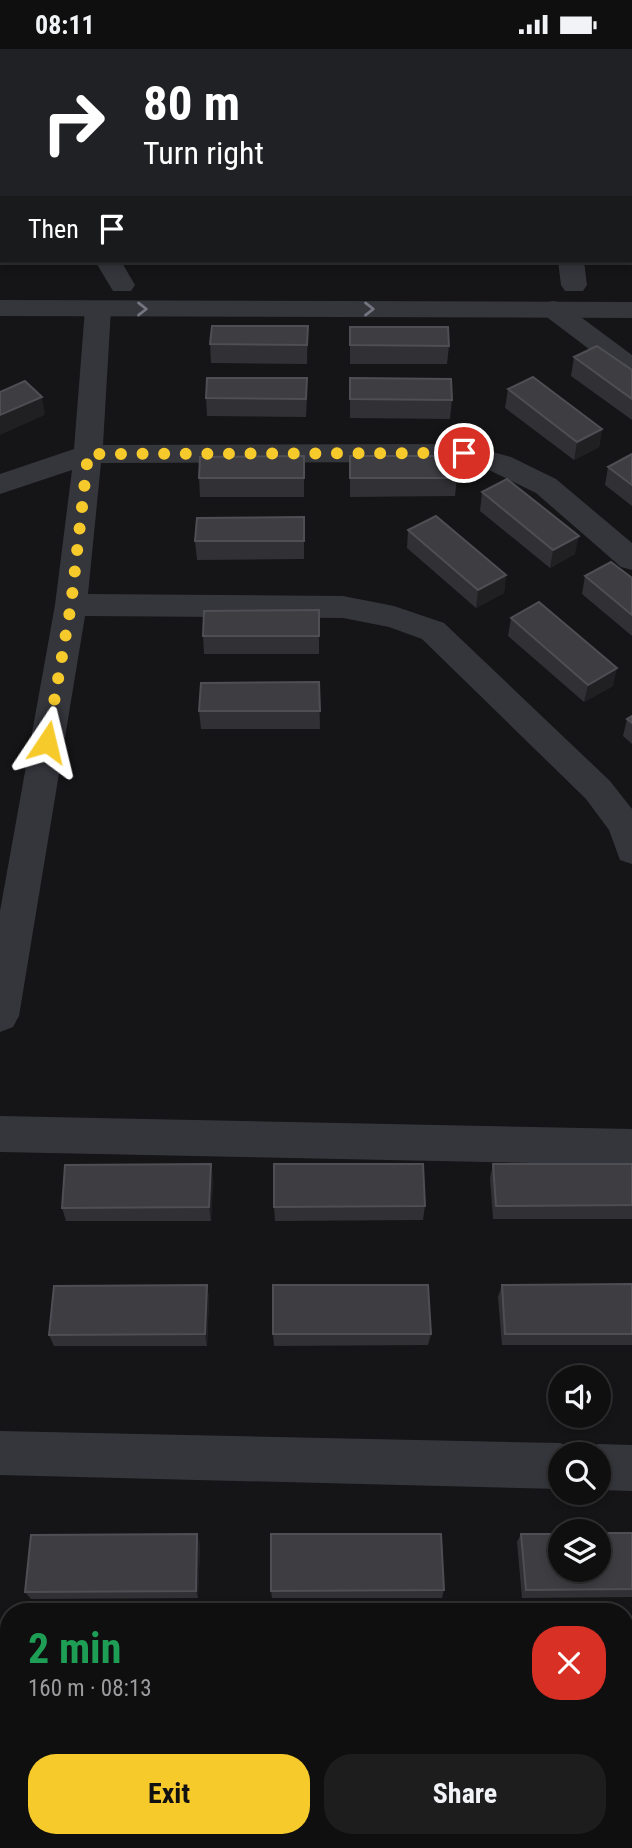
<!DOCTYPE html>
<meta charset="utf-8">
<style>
:root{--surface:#100f10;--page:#1e1d1e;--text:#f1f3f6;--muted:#9c9c9f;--line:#302f30;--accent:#f7ca2c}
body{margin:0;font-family:"Roboto Condensed",sans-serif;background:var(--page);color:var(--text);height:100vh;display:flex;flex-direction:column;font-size:26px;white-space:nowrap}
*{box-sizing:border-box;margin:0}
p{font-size:23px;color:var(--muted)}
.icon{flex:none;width:38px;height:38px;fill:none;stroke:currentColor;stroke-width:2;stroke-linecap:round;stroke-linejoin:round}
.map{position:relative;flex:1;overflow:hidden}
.side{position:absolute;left:0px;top:1554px;width:634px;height:245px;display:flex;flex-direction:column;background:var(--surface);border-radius:28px 28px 0 0;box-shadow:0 4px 10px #0003,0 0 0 2px var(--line)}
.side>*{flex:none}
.hud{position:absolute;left:0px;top:0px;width:634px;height:214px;box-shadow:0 4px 10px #0003,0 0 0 2px var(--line);background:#202124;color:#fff;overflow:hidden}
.buttons{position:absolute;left:548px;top:1316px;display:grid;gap:14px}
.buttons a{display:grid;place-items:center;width:63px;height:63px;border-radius:50%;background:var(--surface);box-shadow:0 4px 10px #0003,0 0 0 2px var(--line);font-size:35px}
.pin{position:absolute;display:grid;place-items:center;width:60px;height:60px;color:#fff;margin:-30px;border:4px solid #fff;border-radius:50%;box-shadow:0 2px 7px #0007}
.me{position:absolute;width:77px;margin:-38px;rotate:10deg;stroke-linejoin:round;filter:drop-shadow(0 0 5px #0008)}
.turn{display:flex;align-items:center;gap:24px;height:147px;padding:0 28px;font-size:32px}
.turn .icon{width:91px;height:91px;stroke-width:2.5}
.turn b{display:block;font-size:49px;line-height:60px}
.then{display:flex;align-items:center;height:66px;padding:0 28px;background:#0003;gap:14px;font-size:26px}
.round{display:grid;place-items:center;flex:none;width:74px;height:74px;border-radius:28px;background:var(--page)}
.summary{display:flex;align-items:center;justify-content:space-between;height:119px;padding:0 28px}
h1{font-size:42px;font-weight:700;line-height:52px;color:#1e9e55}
.button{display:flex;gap:14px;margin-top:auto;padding:14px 28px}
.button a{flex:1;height:80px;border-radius:28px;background:var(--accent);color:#111;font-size:28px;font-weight:700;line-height:80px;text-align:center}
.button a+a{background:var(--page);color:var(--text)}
.status{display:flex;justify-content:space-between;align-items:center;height:49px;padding:0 35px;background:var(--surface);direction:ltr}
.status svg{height:19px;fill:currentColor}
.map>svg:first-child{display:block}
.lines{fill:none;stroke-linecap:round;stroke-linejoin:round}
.minor{fill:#35363c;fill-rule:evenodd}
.tertiary{fill:#35363c;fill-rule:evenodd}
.wall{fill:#313034}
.shaded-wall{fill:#201f22}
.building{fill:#3d3d42;stroke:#4e4e54;stroke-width:2}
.oneway{stroke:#737580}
.route{stroke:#f7ca2c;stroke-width:12;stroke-dasharray:0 21.6}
</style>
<div class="status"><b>08:11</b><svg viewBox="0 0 49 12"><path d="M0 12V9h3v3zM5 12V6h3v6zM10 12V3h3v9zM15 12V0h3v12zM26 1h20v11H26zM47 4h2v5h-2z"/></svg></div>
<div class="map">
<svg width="632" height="1799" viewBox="0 0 632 1799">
<rect width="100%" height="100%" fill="#151416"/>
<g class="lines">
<path class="minor" d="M0,0h14l-12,2 -2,8z
M531,0h22v2h-22z
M0,195l2,1v16l-2,-1z
M95,212h26l14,24 -4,6h-18z
M558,212h26l3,24 -4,6h-18l-4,-6z
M98,252l9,2 4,6 -8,136 361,-1 47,13 45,22 76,64v27l-11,-3 -85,-74 -45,-22 -28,-9 -362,1 -13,131 255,2 51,10 50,17 166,158 22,28v55l-12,-4 -11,-30 -23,-31 -164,-160 -33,-12 -46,-9 -258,-2 -66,400 -6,11 -13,5v-121l55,-306 17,-135 -72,24v-20l74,-25 11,-140 4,-6z
M553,252l9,2 70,52v21l-10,-2 -78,-59 -4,-6 4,-6z
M0,1067l632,13v36l-632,-13z
M0,1382l560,12 16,7 2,4h-18v35l-560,-14z
M598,1395l34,1v46l-34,-1v-36h-17z"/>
<path class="tertiary" d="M0,251l632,2v16l-632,-2z"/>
</g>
<path class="wall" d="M308,277l-1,38 -96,-1 -1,-19z
M350,278l99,19 -2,18h-97z
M574,308l58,13v50l-61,-44z
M350,329l102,22 -2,19 -100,-1z
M508,340l94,40 -3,18 -25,13 -69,-52z
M307,348l-1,20 -99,-1 -1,-18z
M632,405v52l-27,-21 3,-18z
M304,407v41h-104l-1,-19z
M350,407l107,22 -2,18 -105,1z
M482,443l93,62 -25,14 -70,-57z
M304,468v42l-107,1 -2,-19z
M408,481l98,45 -2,18 -28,15 -69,-60z
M585,527l47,2v58l-50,-42z
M319,561v44h-115l-1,-18z
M511,569l102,68 -29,16 -76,-66z
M319,633l1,47h-119l-2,-18z
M632,667v28l-9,-8 4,-17z
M493,1115h139v55h-139l-3,-41z
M213,1129l-2,43h-145l-4,-13z
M425,1157l-2,14 -148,1 -1,-14z
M632,1235v61h-130l-4,-48 4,-12z
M207,1236l2,13 -2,48h-153l-5,-11z
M273,1285h158l-3,11 -154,1z
M632,1484v64l-110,1 -5,-56 4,-8z
M200,1494l-2,55 -167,1 -6,-7z
M444,1541l-2,8h-170l-1,-7z
M625,1644h7v72h-7z"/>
<path class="shaded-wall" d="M42,348l3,18 -45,20v-20z
M602,380l-3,18 -25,13 3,-18z
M579,487l-4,18 -25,14 3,-18z
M506,526l-2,18 -28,15 2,-18z
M617,619l-4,18 -29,16 4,-17z
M211,1115l2,14 -2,43 -2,-14z
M207,1236l2,13 -2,48 -2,-12z
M197,1485l3,9 -2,55 -2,-7z"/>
<path class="building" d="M212,277h96l-1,19 -97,-1z
M350,278h98l1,19 -99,-1z
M597,297l35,24v29l-58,-42z
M533,328l69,52 -25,13 -69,-53z
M207,329h100l-1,21 -100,-1z
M350,329l101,1 1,21 -102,-1z
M25,332l17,16 -42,18v-23z
M632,405v31l-24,-18z
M304,407v22h-105l1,-21z
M350,407h105l2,22h-107z
M507,430l72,57 -26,14 -71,-58z
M436,467l70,59 -28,15 -70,-60z
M304,468v24h-109l2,-23z
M611,513l21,16v37l-47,-39z
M539,553l78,66 -29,17 -77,-67z
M319,561v26h-116l1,-25z
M319,633l1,29h-121l2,-28z
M632,667v7l-5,-4z
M211,1115l-2,43 -147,1 3,-43z
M274,1115h149l2,42 -151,1z
M493,1115h139v41l-136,1z
M632,1235v50h-127l-3,-49z
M207,1236l-2,49 -156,1 5,-49z
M273,1236h155l3,49h-158z
M598,1484h34v56l-106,1 -5,-56h39v36h38z
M197,1485l-1,57 -171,1 6,-57z
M271,1485h170l3,56 -173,1z
M625,1644h7v67h-7z"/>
<defs><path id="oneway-chevron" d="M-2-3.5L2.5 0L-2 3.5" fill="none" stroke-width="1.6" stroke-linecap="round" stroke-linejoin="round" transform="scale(1.75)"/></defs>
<g class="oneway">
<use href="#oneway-chevron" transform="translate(142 260)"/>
<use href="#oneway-chevron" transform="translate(369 260)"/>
</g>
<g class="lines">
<path class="route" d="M47,693l24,-137 17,-151 376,-1"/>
</g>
</svg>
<div class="buttons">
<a><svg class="icon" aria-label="sound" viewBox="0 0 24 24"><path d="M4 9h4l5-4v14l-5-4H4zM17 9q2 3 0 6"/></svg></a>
<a><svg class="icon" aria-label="search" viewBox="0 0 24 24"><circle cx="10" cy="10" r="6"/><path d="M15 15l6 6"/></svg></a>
<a><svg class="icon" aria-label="layers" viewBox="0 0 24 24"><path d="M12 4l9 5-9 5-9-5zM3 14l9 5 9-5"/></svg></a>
</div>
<div class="pin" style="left:464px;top:404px;background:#d93025"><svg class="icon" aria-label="arrive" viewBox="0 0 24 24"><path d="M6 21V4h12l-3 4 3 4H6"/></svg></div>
<svg class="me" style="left:47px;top:693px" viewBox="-20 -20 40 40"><path d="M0-17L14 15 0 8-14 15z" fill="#f7ca2c" stroke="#fff" stroke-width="4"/></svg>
<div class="hud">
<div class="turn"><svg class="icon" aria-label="right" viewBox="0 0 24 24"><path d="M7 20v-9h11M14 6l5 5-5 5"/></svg><div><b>80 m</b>Turn right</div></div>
<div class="then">Then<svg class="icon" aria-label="arrive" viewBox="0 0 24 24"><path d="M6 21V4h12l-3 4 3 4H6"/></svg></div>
</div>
<section class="side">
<div class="summary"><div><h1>2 min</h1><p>160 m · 08:13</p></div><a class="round" style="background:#d93025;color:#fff"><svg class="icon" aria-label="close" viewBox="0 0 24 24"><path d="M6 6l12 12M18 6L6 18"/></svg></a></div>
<div class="button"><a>Exit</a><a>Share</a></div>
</section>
</div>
